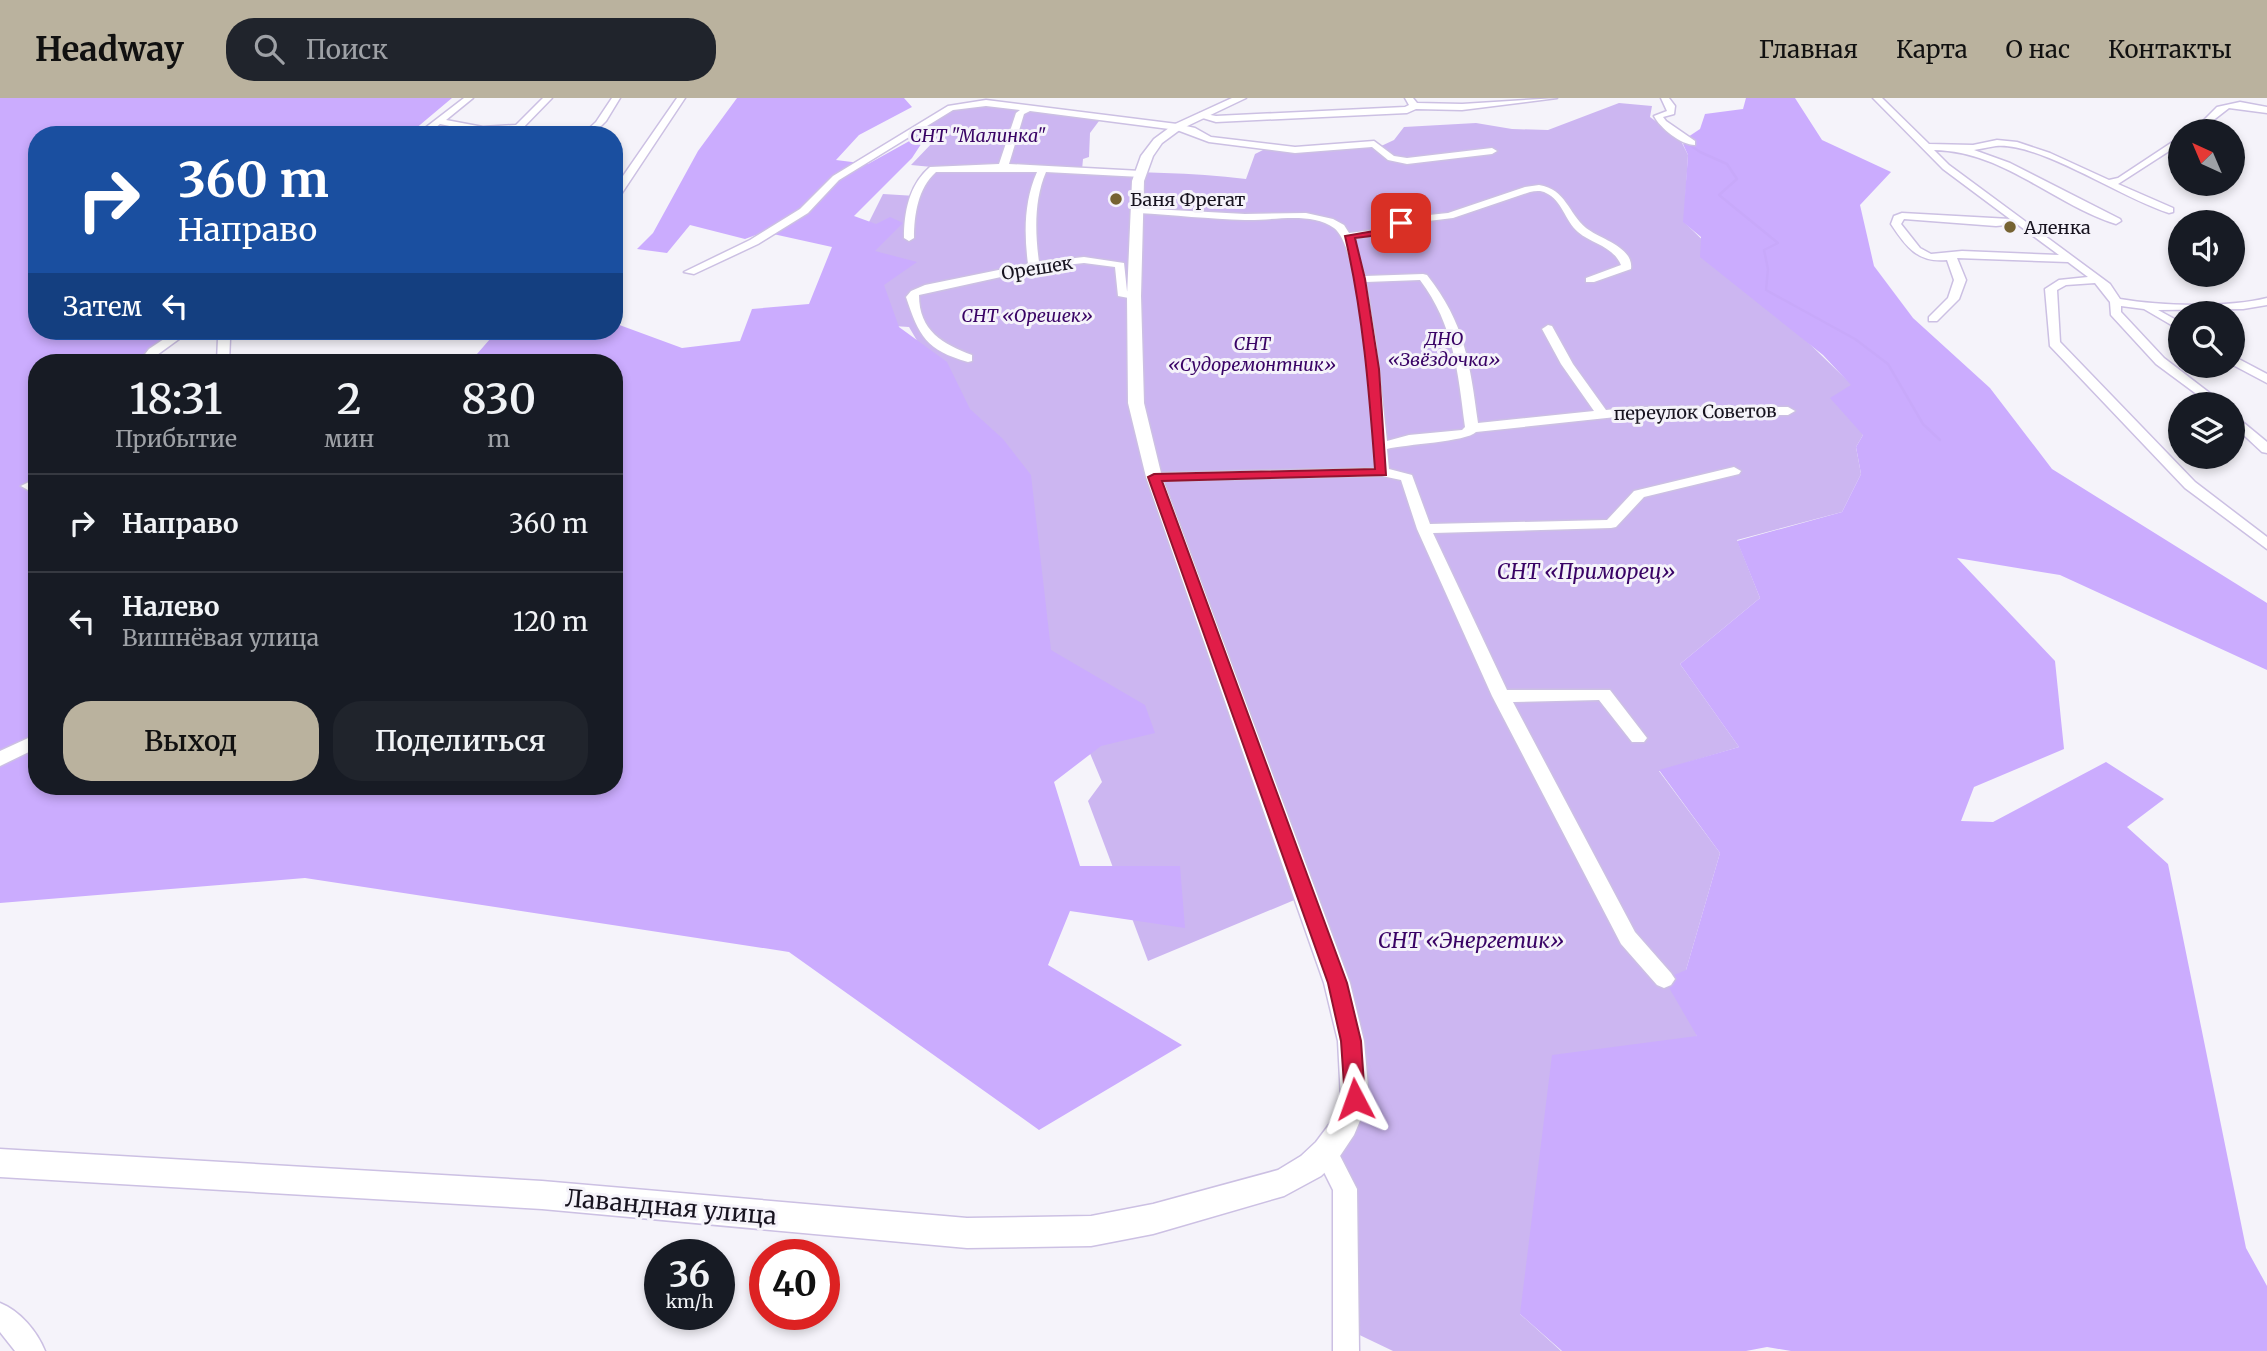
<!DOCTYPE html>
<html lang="ru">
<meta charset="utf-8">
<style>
:root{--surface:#171b24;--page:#20242c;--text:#f1f3f6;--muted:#9ea1a6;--line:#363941;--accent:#bab29e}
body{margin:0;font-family:Merriweather,serif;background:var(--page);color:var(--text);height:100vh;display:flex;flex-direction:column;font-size:26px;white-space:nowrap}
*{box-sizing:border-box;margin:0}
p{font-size:23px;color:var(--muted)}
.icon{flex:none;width:38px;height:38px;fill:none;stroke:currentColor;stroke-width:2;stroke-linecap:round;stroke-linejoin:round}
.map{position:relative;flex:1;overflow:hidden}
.drawer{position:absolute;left:28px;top:256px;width:595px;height:441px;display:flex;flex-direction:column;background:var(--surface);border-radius:28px;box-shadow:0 4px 10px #0003}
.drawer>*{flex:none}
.banner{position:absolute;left:28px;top:28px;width:595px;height:214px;border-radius:28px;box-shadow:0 4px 10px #0003;background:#1a4fa0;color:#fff;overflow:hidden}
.needle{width:46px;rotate:316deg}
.tools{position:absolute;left:2168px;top:21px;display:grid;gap:14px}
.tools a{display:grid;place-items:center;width:77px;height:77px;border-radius:50%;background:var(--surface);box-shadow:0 4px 10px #0003;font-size:35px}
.speed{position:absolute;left:644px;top:1141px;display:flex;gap:14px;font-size:35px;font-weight:700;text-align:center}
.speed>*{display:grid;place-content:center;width:91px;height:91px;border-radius:50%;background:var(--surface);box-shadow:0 4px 10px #0003;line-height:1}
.speed small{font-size:18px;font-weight:400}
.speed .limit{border:10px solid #d22;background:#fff;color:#111}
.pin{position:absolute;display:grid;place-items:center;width:60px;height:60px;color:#fff;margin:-30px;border-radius:14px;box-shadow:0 4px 10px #0006}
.me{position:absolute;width:77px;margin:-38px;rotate:356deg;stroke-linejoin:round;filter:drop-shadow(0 0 5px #0008)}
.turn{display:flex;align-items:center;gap:24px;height:147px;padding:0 35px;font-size:32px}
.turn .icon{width:91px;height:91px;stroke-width:2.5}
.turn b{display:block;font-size:49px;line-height:60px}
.then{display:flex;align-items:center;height:66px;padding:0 35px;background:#0003;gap:14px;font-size:26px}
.eta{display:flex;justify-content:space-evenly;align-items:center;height:119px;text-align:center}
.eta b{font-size:42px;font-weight:600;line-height:49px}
.action{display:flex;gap:14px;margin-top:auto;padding:14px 35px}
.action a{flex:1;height:80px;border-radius:28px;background:var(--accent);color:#111;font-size:28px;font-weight:600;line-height:80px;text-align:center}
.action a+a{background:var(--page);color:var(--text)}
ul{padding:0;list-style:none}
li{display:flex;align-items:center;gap:21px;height:98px;padding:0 35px;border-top:2px solid var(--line)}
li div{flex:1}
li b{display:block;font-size:26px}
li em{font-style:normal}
header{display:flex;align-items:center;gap:42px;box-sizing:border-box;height:98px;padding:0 35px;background:var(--accent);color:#111}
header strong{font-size:33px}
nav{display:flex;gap:38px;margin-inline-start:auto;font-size:24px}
.search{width:490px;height:63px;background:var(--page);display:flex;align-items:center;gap:18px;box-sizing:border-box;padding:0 24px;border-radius:28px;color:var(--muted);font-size:26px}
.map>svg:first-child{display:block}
.green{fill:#ccb6f1}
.forest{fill:#cbacfe}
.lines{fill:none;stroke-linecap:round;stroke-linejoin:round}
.stream{stroke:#c8a9fa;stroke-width:2.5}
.minor-casing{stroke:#ccc0e3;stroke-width:3}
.tertiary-casing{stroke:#ccc0e3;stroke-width:3}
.minor{fill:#fff;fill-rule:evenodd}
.tertiary{fill:#fff;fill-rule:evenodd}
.route{fill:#e11d48;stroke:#92132f;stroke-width:2}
.poi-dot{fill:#766332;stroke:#f5f3fa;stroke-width:2.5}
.labels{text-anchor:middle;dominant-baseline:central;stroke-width:6;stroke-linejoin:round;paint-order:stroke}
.far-park-label{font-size:18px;font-style:italic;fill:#390365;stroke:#f5f3fa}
.far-poi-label{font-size:18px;fill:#17131f;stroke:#f5f3fa;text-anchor:start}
.far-street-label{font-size:18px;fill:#17131f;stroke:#f5f3fa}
.park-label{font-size:21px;font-style:italic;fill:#390365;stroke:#f5f3fa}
.near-street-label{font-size:24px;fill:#17131f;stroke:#f5f3fa}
</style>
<header>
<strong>Headway</strong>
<div class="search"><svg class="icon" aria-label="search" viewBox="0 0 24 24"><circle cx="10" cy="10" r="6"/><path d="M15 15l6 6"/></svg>Поиск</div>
<nav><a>Главная</a><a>Карта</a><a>О нас</a><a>Контакты</a></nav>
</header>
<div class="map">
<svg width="2267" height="1253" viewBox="0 0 2267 1253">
<rect width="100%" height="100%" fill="#f5f3fa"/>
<path class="green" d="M1619,5l33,3 -2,11 30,22 8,16 -4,67 168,163 11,50 -7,12 5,27 -19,38 -105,28 23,58 -80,66 59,83 -80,24 61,82 -34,117 11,66 -177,278 41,37h-168l-46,-22 -2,-140 -19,-37 29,-53 -51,-203 -156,65 -60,-160 14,-19 -73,-174 -21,-113 -99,-168 -78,-5 35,-94 17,-34 33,2 16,-29 -21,-2 23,-24 -31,-2 37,-27 33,-8 129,13 -12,16 -1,24 -6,2 -1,11c55,3 109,2 164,9l9,-25 10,-5 22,3 92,-5 15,-7 10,-13 72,-4 36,6 36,1z"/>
<path class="forest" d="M0,0h452l-44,37h-371v196h152l-44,31h-108v424h577v-424h-144l27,-31h117v-8l68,25 58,-7 12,-32 57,-5 23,-57 -68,-15 -19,7 -55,-14 -23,28 -30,-4 16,-16 45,-82 39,-53h167l8,9 -53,28 -23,25 32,4 63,-35 -19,29 -58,58 22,8 14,-7 13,6 -28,28 42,11 -33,23 15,42 48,35 23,47 33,30 28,36 20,175 94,55 10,28 -54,13 -47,36 26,84h100l5,62 -115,-17 -22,54 134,80 -143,85 -250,-178 -484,-74 -305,25z
M1746,0h49l27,42 69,32 -31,33 14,61 39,52 77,70 62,81 215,134v67l-207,-95 -103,-17 98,103 9,88 -90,38 -13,34 32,1 113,-60 58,37 -37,28 41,37 78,384 21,38v65h-476l-24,-4 -21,4h-184l-42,-37 32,-259 145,-19 -33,-57 22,-9 34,-117 -61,-83 80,-23 -59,-83 80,-66 -23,-57 105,-29 19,-38 -5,-27 7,-12 -33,-37 21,-13 -28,-30 -123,-98 1,-20 -18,-15 5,-67 -5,-11h12l-7,-7 12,-8 5,-15 38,-5z"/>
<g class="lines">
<path class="stream" d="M1684,43l16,11 27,12 10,15 -18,16 59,48 -14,7 4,19 -2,21 89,49 33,25 35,60 17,16"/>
<defs>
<path id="minor" d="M464,0h9l-27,22 37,7 33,-2 27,-27h9l-36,37h-9l3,-5 -27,3 -43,-9 -14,11h-10z
M612,0h8l-14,23 -14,14h-10l14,-13z
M677,0h8l-67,101 -4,1v-11z
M1405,0h8l4,5 45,1 95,-6 -95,12 -46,-1 -9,4 -191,9 -20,-6 4,-3 16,3 189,-9 4,-2z
M1661,0h8l6,8 -1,8 -11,3 3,4 29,20v4c-14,0 -35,-17 -41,-29l13,-5z
M1873,0h9l47,46 44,1 24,-5 20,2 33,11 59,27 9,-2 62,-41v7l-62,40 55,24v4l-4,1c-46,-14 -129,-71 -173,-67 -7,1 -15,3 -22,4l36,13 110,56 1,2 -5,3c-63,-20 -113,-73 -182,-74l15,15 161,119 10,15c40,7 108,9 147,-1v7l-24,4 -85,1 22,12v8l-36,-21 -23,-3v6l43,46 60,46h-14l-54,-40 -45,-49 -1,-13 -15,-19 -29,2 -9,5 3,52 135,140 72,55v12l-82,-61 -135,-142 -5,-57 14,-9 29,-3 -20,-15 -111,-4 9,22 -7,19 -22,22h-8v-4l19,-19 6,-18 -7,-20c-29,3 -41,-13 -56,-36l3,-8 8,-3 108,6 -67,-50zM1904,121l92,7 21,-2 42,31 -97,-4 -31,3 -11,-6 -19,-24z
M986,2l191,24 18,4 16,9 84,10 79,-6 20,15 13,2 85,-10 5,3 -5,3 -85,10 -19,-4 -16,-13 -77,6 -86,-11 -32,-12 -147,-19 -6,3 -15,50 132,7 5,3 -5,3 -95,-5c-12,28 -11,60 -7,90l45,-5 40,6 3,28 13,5 -6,3 -16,-3 -3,-29 -31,-4 -37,4 -128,28c0,36 24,49 53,60v6l-4,1c-42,-12 -49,-26 -62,-65l5,-6 14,-6 103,-21c-4,-31 -4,-63 9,-92h-101c-18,16 -22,43 -22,66l-5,3 -5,-3c0,-26 5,-53 26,-71l69,-3 17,-51 4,-3 -34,-4 -33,4 -114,70 -31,33 -50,31 -64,30 -10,-2 66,-32 50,-31 33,-33 115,-70z
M2240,4l27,5v6l-38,-5 -18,14 2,7 -18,2 10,-5 -3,-4 15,-15z
M1539,87c27,4 29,28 47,43 14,11 48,19 45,41l-37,13h-8v-4l35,-13c-8,-19 -29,-21 -43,-33 -13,-11 -16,-32 -32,-39 -5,-3 -11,-2 -16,-1l-77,26 -41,5 -32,12 -27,4 12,37 58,-2 4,1c38,48 43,89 51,148l116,-12 -33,-47 -19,-35 6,-4 4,1 21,38 33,46 29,-3h153l7,4 -7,4h-153l-159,17c-10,10 -70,12 -89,17l2,20 23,6 18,49 177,-4 27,-29 100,-24 7,4 -2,3 -95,23 -28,30 -5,1 -178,5 74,157h103l37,48 -3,4h-12l-33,-42 -86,2 122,230 36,41 4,6 -4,6 -7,3 -7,-3 -36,-41 -129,-248 -75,-167 -16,-49 -19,-4 -228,5 -7,-4 7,-4 221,-5c-2,-41 -12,-219 -41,-240 -24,-17 -62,-7 -89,-8 -36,-1 -71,-5 -107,-7l-4,-1v-4l111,6 61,-1 27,6 11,6 5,8 25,-3 36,-13 38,-4 77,-26zM1420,182c34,45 38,93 45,147l-3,3 -53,5 -22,6 -11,-99 -10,-60z
M176,233h14l-33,24 -6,7h-12l10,-13z
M227,233h13l-10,8 -1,23h-12l1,-24z
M2233,258l34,18v9l-34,-18z
M2233,316l34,28v11l-5,-1 -29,-27z
M37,380v9l-9,3 -7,-4z
M37,636v14l-37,18v-15z
M1326,1043l8,3 23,45 2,162h-26v-161l-19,-38 4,-8z
M0,1205c20,8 37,28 45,48h-30l-15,-19z"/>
<path id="tertiary" d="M1232,0h14l-65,31 -19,14 -9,13 -9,25 -3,115 3,107 18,74 188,506 14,58 5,58 -15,36 -18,27 -15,14 -37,20 -131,38 -62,12 -124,2 -425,-39 -542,-32v-28l542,32 425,37 124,-2 62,-12 125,-34 23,-14 15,-14 18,-24 7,-19 -3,-58 -14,-58 -178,-506 -18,-74 -1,-107 5,-115 9,-25 13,-17 19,-14z"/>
</defs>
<use href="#minor" class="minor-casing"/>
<use href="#tertiary" class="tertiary-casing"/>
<use href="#minor" class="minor"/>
<use href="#tertiary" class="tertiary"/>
</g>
<path class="route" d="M1401,122l4,1v4l-26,10 -24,3 10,41 14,90 7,106 -224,6 185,502 14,58 4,58 -3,6 -7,3 -7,-3 -3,-6 -4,-58 -13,-58 -180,-506 6,-3 221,-5c-6,-79 -12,-156 -30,-233l29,-5z"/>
<g class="poi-dot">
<circle cx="1116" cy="101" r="7"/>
<circle cx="2010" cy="129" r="7"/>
</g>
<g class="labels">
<g class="far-park-label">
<text x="978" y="37">СНТ "Малинка"</text>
<text x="1027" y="217">СНТ «Орешек»</text>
<text x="1444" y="240">ДНО<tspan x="1444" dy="21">«Звёздочка»</tspan></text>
<text x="1252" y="245">СНТ<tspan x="1252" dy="21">«Судоремонтник»</tspan></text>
</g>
<g class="far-poi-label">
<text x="1130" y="101">Баня Фрегат</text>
<text x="2024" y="129">Аленка</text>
</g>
<g class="far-street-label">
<text transform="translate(1037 170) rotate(-9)">Орешек</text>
<text transform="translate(1695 314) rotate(-1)">переулок Советов</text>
</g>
<g class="park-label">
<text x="1586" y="473">СНТ «Приморец»</text>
<text x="1471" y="842">СНТ «Энергетик»</text>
</g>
<g class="near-street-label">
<text transform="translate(671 1109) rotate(5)">Лавандная улица</text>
</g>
</g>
</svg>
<div class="tools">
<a><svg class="needle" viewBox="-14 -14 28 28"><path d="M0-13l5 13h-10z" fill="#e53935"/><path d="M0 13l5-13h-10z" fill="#9ea1a6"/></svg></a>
<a><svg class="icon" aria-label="sound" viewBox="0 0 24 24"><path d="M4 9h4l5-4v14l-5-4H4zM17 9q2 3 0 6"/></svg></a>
<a><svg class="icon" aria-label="search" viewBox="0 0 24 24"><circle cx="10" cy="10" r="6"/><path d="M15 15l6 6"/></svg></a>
<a><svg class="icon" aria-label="layers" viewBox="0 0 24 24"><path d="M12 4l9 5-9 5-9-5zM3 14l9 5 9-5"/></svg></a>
</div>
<div class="speed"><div>36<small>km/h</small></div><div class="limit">40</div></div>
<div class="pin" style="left:1401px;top:125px;background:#d93025"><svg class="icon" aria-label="arrive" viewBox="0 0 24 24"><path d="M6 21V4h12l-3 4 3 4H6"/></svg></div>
<svg class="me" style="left:1355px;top:1001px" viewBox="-20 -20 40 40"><path d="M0-17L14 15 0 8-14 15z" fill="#e11d48" stroke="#fff" stroke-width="4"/></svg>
<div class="banner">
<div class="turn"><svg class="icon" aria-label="right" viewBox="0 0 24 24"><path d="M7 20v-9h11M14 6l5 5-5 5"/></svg><div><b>360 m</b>Направо</div></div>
<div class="then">Затем<svg class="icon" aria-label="left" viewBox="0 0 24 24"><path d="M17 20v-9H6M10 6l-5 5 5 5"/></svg></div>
</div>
<section class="drawer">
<div class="eta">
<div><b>18:31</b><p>Прибытие</p></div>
<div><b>2</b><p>мин</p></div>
<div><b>830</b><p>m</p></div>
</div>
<ul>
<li><svg class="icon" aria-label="right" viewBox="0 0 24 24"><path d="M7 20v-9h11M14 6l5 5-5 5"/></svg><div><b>Направо</b></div><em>360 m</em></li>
<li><svg class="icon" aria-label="left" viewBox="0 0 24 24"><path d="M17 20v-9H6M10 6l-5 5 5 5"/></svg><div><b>Налево</b><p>Вишнёвая улица</p></div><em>120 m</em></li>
</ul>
<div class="action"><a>Выход</a><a>Поделиться</a></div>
</section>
</div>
